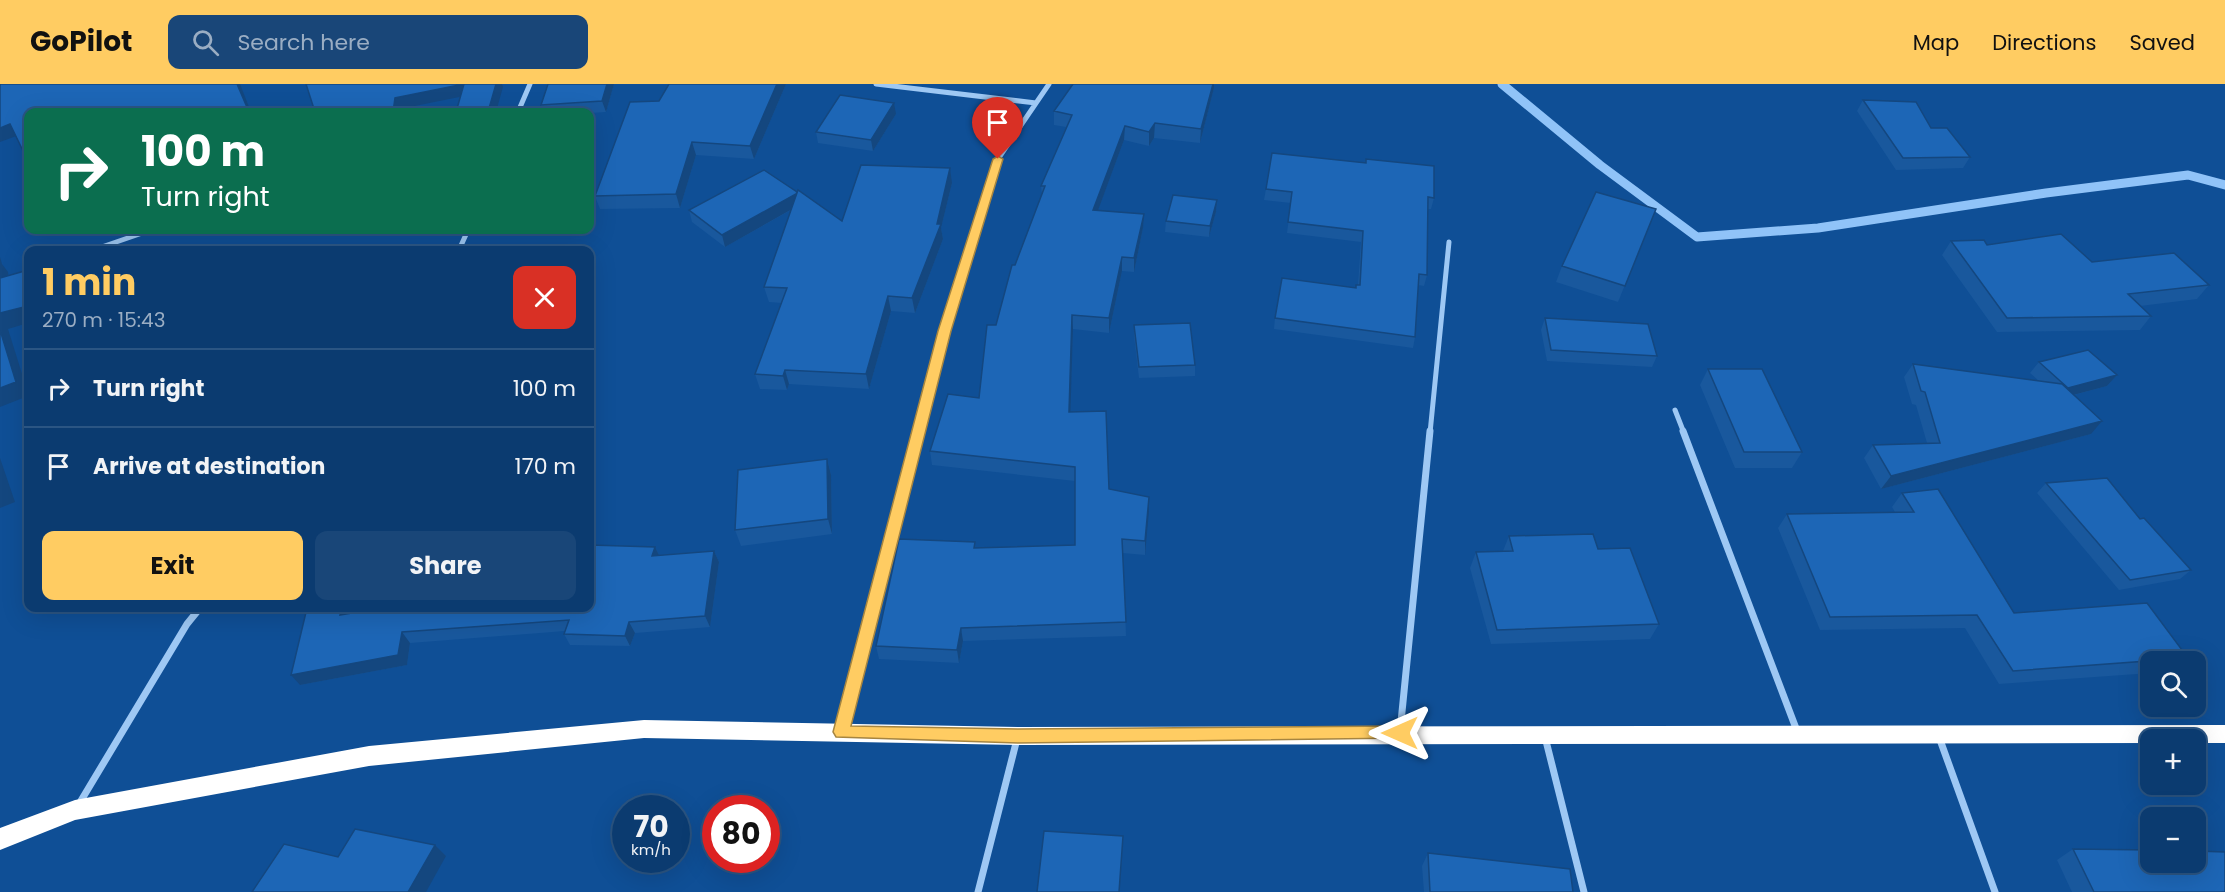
<!DOCTYPE html>
<meta charset="utf-8">
<style>
:root{--surface:#0b3b70;--page:#194678;--text:#f1f3f6;--muted:#9aadc3;--line:#2b5583;--accent:#ffcc62}
body{margin:0;font-family:Poppins,sans-serif;background:var(--page);color:var(--text);height:100vh;display:flex;flex-direction:column;font-size:22px;white-space:nowrap}
*{box-sizing:border-box;margin:0}
p{font-size:20px;color:var(--muted)}
.icon{flex:none;width:33px;height:33px;fill:none;stroke:currentColor;stroke-width:2;stroke-linecap:round;stroke-linejoin:round}
.map{position:relative;flex:1;overflow:hidden}
.side{position:absolute;left:24px;top:162px;width:570px;height:366px;display:flex;flex-direction:column;background:var(--surface);border-radius:12px;box-shadow:0 6px 24px #0002,0 0 0 2px var(--line)}
.side>*{flex:none}
.hud{position:absolute;left:24px;top:24px;width:570px;height:126px;border-radius:12px;box-shadow:0 6px 24px #0002,0 0 0 2px var(--line);background:#0b6e4f;color:#fff;overflow:hidden}
.tools{position:absolute;left:2140px;top:567px;display:grid;gap:12px}
.tools a{display:grid;place-items:center;width:66px;height:66px;border-radius:12px;background:var(--surface);box-shadow:0 6px 24px #0002,0 0 0 2px var(--line);font-size:30px}
.speed{position:absolute;left:612px;top:711px;display:flex;gap:12px;font-size:30px;font-weight:700;text-align:center}
.speed>*{display:grid;place-content:center;width:78px;height:78px;border-radius:50%;background:var(--surface);box-shadow:0 6px 24px #0002,0 0 0 2px var(--line);line-height:1}
.speed small{font-size:15px;font-weight:400}
.speed .limit{border:9px solid #d22;background:#fff;color:#111}
.pin{position:absolute;display:grid;place-items:center;width:51px;height:51px;color:#fff;margin:-62px -26px;border-radius:50% 50% 50% 0;rotate:-45deg;box-shadow:0 0 6px #0007}
.pin .icon{rotate:45deg}
.me{position:absolute;width:66px;margin:-33px;rotate:270deg;stroke-linejoin:round;filter:drop-shadow(0 0 4px #0008)}
.turn{display:flex;align-items:center;gap:21px;height:126px;padding:0 18px;font-size:27px}
.turn .icon{width:78px;height:78px;stroke-width:2.5}
.turn b{display:block;font-size:42px;line-height:51px}
.round{display:grid;place-items:center;flex:none;width:63px;height:63px;border-radius:12px;background:var(--page)}
.summary{display:flex;align-items:center;justify-content:space-between;height:102px;padding:0 18px}
h1{font-size:36px;font-weight:700;line-height:45px;color:var(--accent)}
.button{display:flex;gap:12px;margin-top:auto;padding:12px 18px}
.button a{flex:1;height:69px;border-radius:12px;background:var(--accent);color:#111;font-size:24px;font-weight:700;line-height:69px;text-align:center}
.button a+a{background:var(--page);color:var(--text)}
ul{padding:0;list-style:none}
li{display:flex;align-items:center;gap:18px;height:78px;padding:0 18px;border-top:2px solid var(--line)}
li div{flex:1}
li b{display:block;font-size:22px}
li em{font-style:normal}
header{display:flex;align-items:center;gap:36px;box-sizing:border-box;height:84px;padding:0 30px;background:var(--accent);color:#111}
header strong{font-size:28px}
nav{display:flex;gap:33px;margin-inline-start:auto;font-size:21px}
.search{width:420px;height:54px;background:var(--page);display:flex;align-items:center;gap:15px;box-sizing:border-box;padding:0 21px;border-radius:12px;color:var(--muted);font-size:22px}
.map>svg:first-child{display:block}
.lines{fill:none;stroke-linecap:round;stroke-linejoin:round}
.stream{stroke:#90c3f8;stroke-width:9}
.street-far1{stroke:#9ec8f4;stroke-width:5}
.street{stroke:#9ec8f4;stroke-width:7}
.highway{fill:#fff;fill-rule:evenodd}
.wall{fill:#19589d}
.shaded-wall{fill:#14477f}
.building{fill:#1d66b6;stroke:#14477f;stroke-width:1.5}
.route{fill:#ffcc62;stroke:#a68540;stroke-width:1.5}
</style>
<header>
<strong>GoPilot</strong>
<div class="search"><svg class="icon" aria-label="search" viewBox="0 0 24 24"><circle cx="10" cy="10" r="6"/><path d="M15 15l6 6"/></svg>Search here</div>
<nav><a>Map</a><a>Directions</a><a>Saved</a></nav>
</header>
<div class="map">
<svg width="2225" height="808" viewBox="0 0 2225 808">
<rect width="100%" height="100%" fill="#0f4f96"/>
<g class="lines">
<path class="stream" d="M1502,0l98,81 97,72 121,-9 228,-35 142,-18 37,10"/>
<path class="street-far1" d="M876,0l160,19
M518,28l12,-28
M93,166l58,-20
M459,166l9,-20
M1675,326l9,23
M918,349l26,-102 54,-172 51,-75
M1430,349l19,-191"/>
<path class="street" d="M1683,347l114,300
M842,645l76,-298
M1400,648l30,-301
M1545,653l39,155
M1939,653l56,155
M79,720l108,-180 13,-16
M978,808l39,-153"/>
<path class="highway" d="M644,636l374,7 1207,-2v18h-29v-3h-45v3l-1133,2 -374,-7 -275,28 -294,54 -75,30v-22l75,-28 294,-54z"/>
</g>
<path class="wall" d="M548,0h66l-8,28 -16,1v-1h-46l-3,-7z
M669,0h117l-32,75 -58,-4 -16,53 -80,1 -5,-13 64,-95z
M1073,0h141v4l-14,55 -46,-5 -5,8 -25,-6 -26,70 45,18 -9,44 -12,-1 -13,62 -36,-4 -3,83 39,77 40,8 -4,58 -22,-2 3,83 -163,5 -4,22 -80,-4 -3,-13 100,-98 99,-3v-64l-143,-16 -2,-14 49,-53 17,-73 19,-60 27,-71 -1,-8 25,-59 -12,-2v-14z
M1863,16l68,28 39,29 -7,11 -67,2 -39,-59z
M896,30l-23,37 -55,-8 -2,-11z
M1366,75l68,39 -3,11h-3l-1,66 -3,11 -6,-1 -3,52 -2,11 -139,-19 1,-11 81,-30 2,-3 3,-43 -74,-9 4,-30 -27,-3 2,-11 99,-26z
M952,99l-11,45 2,11 -28,74 -24,-2 -22,78 -80,-5 -2,6 -27,-1 -5,-15 27,-71 -13,-1 -5,-15 27,-77 -66,37 -33,-25 -3,-12 108,-18 45,29z
M1217,116l-1,12 -7,25 -44,-5 1,-11z
M1656,125l-38,93 -62,-20 6,-16z
M1951,157l36,4 105,17 117,23 -12,14 -57,7 11,10 -11,14 -143,2 -55,-77z
M1545,234l112,38 -5,11 -105,-6 -6,-31z
M1134,241l61,40v11l-56,2 -5,-42z
M2039,278l78,13 -10,11 -33,9 17,39 -210,55 -17,-31 9,-13 54,-2 -11,-38 -4,-1 -8,-27 9,-13 126,17 -9,-8z
M1708,285l94,83 -10,16h-57l-35,-83z
M827,375l4,16 1,59 -91,12 -6,-16z
M2046,399l94,36 51,51 -11,9 -61,11 -82,-97z
M1902,409l112,120 174,45 -4,4h-33v11l-152,11 -34,-56 -145,2 -42,-102 9,-14 108,-2 -3,-5z
M1509,452l89,13 61,75 -9,15 -159,5 -21,-76 6,-16 27,-1z
M655,463l4,8 55,-4 5,11 -9,65 -75,6 -5,13 -60,-1 -6,-11 1,-3 -155,12 -3,22 -107,20 54,-77 -2,5 238,-5z
M2073,765l152,43h-153l-15,-32z
M1428,769l145,39h-149l-2,-26z"/>
<path class="shaded-wall" d="M237,0h3l11,28h-5z
M464,0l5,11 -69,14v3h-7l2,-14z
M496,0h6l1,3 -7,25h-8z
M607,0h7l-8,28 -4,-11z
M777,0h9l-32,75 -4,-13z
M1213,0h1v4l-14,55 1,-14z
M894,19l2,11 -23,37 -2,-11z
M1155,39l-1,15 -5,8v-14z
M10,40l9,11 -19,7v-14z
M1125,42l-1,14 -31,84v-14z
M692,58l4,13 -16,53 -4,-14z
M950,84l2,15 -11,45 2,11 -28,74 -3,-15 25,-74z
M798,109l3,11 -76,43 -3,-12z
M1217,116l-1,12 -7,25 1,-11z
M1144,130l-1,14 -9,44v-14z
M0,173l2,7 6,8 2,21 -10,-12z
M1122,173v14l-13,62v-15z
M888,212l3,15 -22,78 -3,-15z
M28,222v17l-20,6 20,64v3l-28,11v-94z
M1072,231l1,14 -3,97 -1,-14z
M785,286l4,14 -2,6 -4,-14z
M2117,291l-10,11 -49,13 10,-11z
M590,324l6,14 -6,9z
M2102,337l-11,13 -210,55 10,-13z
M0,374l15,44 -15,6z
M827,375l4,16 1,59 -4,-15z
M1149,413v14l-4,44v-14z
M655,463l5,10 -8,-1z
M714,467l5,11 -9,65 -5,-11z
M342,524h12l-5,17 -9,-10z
M629,538l6,11 -5,13 -5,-10z
M961,544l2,13 -4,22 -2,-13z
M402,548l8,11 -3,22 -107,20 -9,-10z
M435,761l11,11 -20,36h-18z"/>
<path class="building" d="M0,0h237l12,28h-221v41l-3,2 -15,-31 -10,4z
M306,0h158l-69,14 -2,14h-78z
M464,0h32l-8,28h-32z
M548,0h59l-5,17 -61,4z
M669,0h108l-27,62 -58,-4 -16,52 -81,2 35,-94 29,-1z
M1073,0h140l-12,45 -46,-6 -6,9 -24,-6 -32,84 51,4 -10,44 -12,-1 -13,61 -37,-3 -3,97 37,-1 3,78 40,8 -4,44 -23,-2 4,83 -165,6 -4,22 -81,-4 23,-107 76,3 -1,6 101,-3v-78l-145,-16 18,-57 31,4 8,-73h9l16,-60h3l30,-79h-4l31,-71 -18,-4z
M840,11l54,8 -23,37 -55,-8z
M1863,16l53,2 15,26h16l23,29 -67,1z
M1272,69l94,10v-4l68,7v32l-6,-1 -1,78 -8,-1 -4,63 -140,-19 7,-40 74,10v-3h4l3,-54 -75,-9 4,-30 -26,-3z
M861,81l89,3 -13,56h4l-29,74 -24,-2 -22,78 -81,-4 -2,6 -28,-2 32,-86 -23,-1 34,-97 44,31z
M764,86l33,22 -1,2 -74,41 -33,-25z
M1596,108l60,17 -31,77 -63,-20z
M1173,111l44,5 -7,26 -44,-5z
M2061,150l31,28 82,-9 35,32 -81,9 23,22 -144,2 -56,-77 33,-1 3,5z
M28,186v36l-28,7v-35z
M1545,234l103,6 9,32 -106,-6z
M1190,239l5,42 -56,2 -5,-42z
M0,246l16,52 -16,6z
M2088,266l29,25 -49,13 -29,-26z
M1913,280l149,20 40,37 -211,55 -18,-31 67,-2 -15,-51 -4,-1z
M1708,285h54l40,83h-58z
M827,375l1,60 -93,11 3,-60z
M2107,394l33,41 4,-1 47,52 -61,10 -84,-97z
M1938,405l76,124 133,-10 41,55 -175,13 -36,-56 -147,2 -43,-103 127,-2 -12,-19z
M1593,450l5,15 32,-1 29,76 -162,6 -21,-78 37,-1 -4,-15z
M590,461l65,2 -3,9 62,-5 -9,65 -76,6 -4,14 -61,-2 5,-14 -167,12 -4,23 -107,20 16,-67h35l-2,7 41,-7h209z
M355,745l80,16 -27,47h-156l32,-48 54,13z
M1044,747l79,5 -4,56h-82z
M2073,765l78,1v12h45v-11l29,1v40h-131z
M1428,769l142,16 3,23h-143z"/>
<path class="route" d="M998,72l5,3 -52,172 -100,395 167,3 382,-3 5,2 3,5 -3,5 -387,5 -182,-6 -3,-5 105,-401 55,-172z"/>
</svg>
<div class="tools">
<a><svg class="icon" aria-label="search" viewBox="0 0 24 24"><circle cx="10" cy="10" r="6"/><path d="M15 15l6 6"/></svg></a>
<a>+</a>
<a>−</a>
</div>
<div class="speed"><div>70<small>km/h</small></div><div class="limit">80</div></div>
<div class="pin" style="left:998px;top:75px;background:#d93025"><svg class="icon" aria-label="arrive" viewBox="0 0 24 24"><path d="M6 21V4h12l-3 4 3 4H6"/></svg></div>
<svg class="me" style="left:1400px;top:649px" viewBox="-20 -20 40 40"><path d="M0-17L14 15 0 8-14 15z" fill="#ffcc62" stroke="#fff" stroke-width="4"/></svg>
<div class="hud">
<div class="turn"><svg class="icon" aria-label="right" viewBox="0 0 24 24"><path d="M7 20v-9h11M14 6l5 5-5 5"/></svg><div><b>100 m</b>Turn right</div></div>
</div>
<section class="side">
<div class="summary"><div><h1>1 min</h1><p>270 m · 15:43</p></div><a class="round" style="background:#d93025;color:#fff"><svg class="icon" aria-label="close" viewBox="0 0 24 24"><path d="M6 6l12 12M18 6L6 18"/></svg></a></div>
<ul>
<li><svg class="icon" aria-label="right" viewBox="0 0 24 24"><path d="M7 20v-9h11M14 6l5 5-5 5"/></svg><div><b>Turn right</b></div><em>100 m</em></li>
<li><svg class="icon" aria-label="arrive" viewBox="0 0 24 24"><path d="M6 21V4h12l-3 4 3 4H6"/></svg><div><b>Arrive at destination</b></div><em>170 m</em></li>
</ul>
<div class="button"><a>Exit</a><a>Share</a></div>
</section>
</div>
